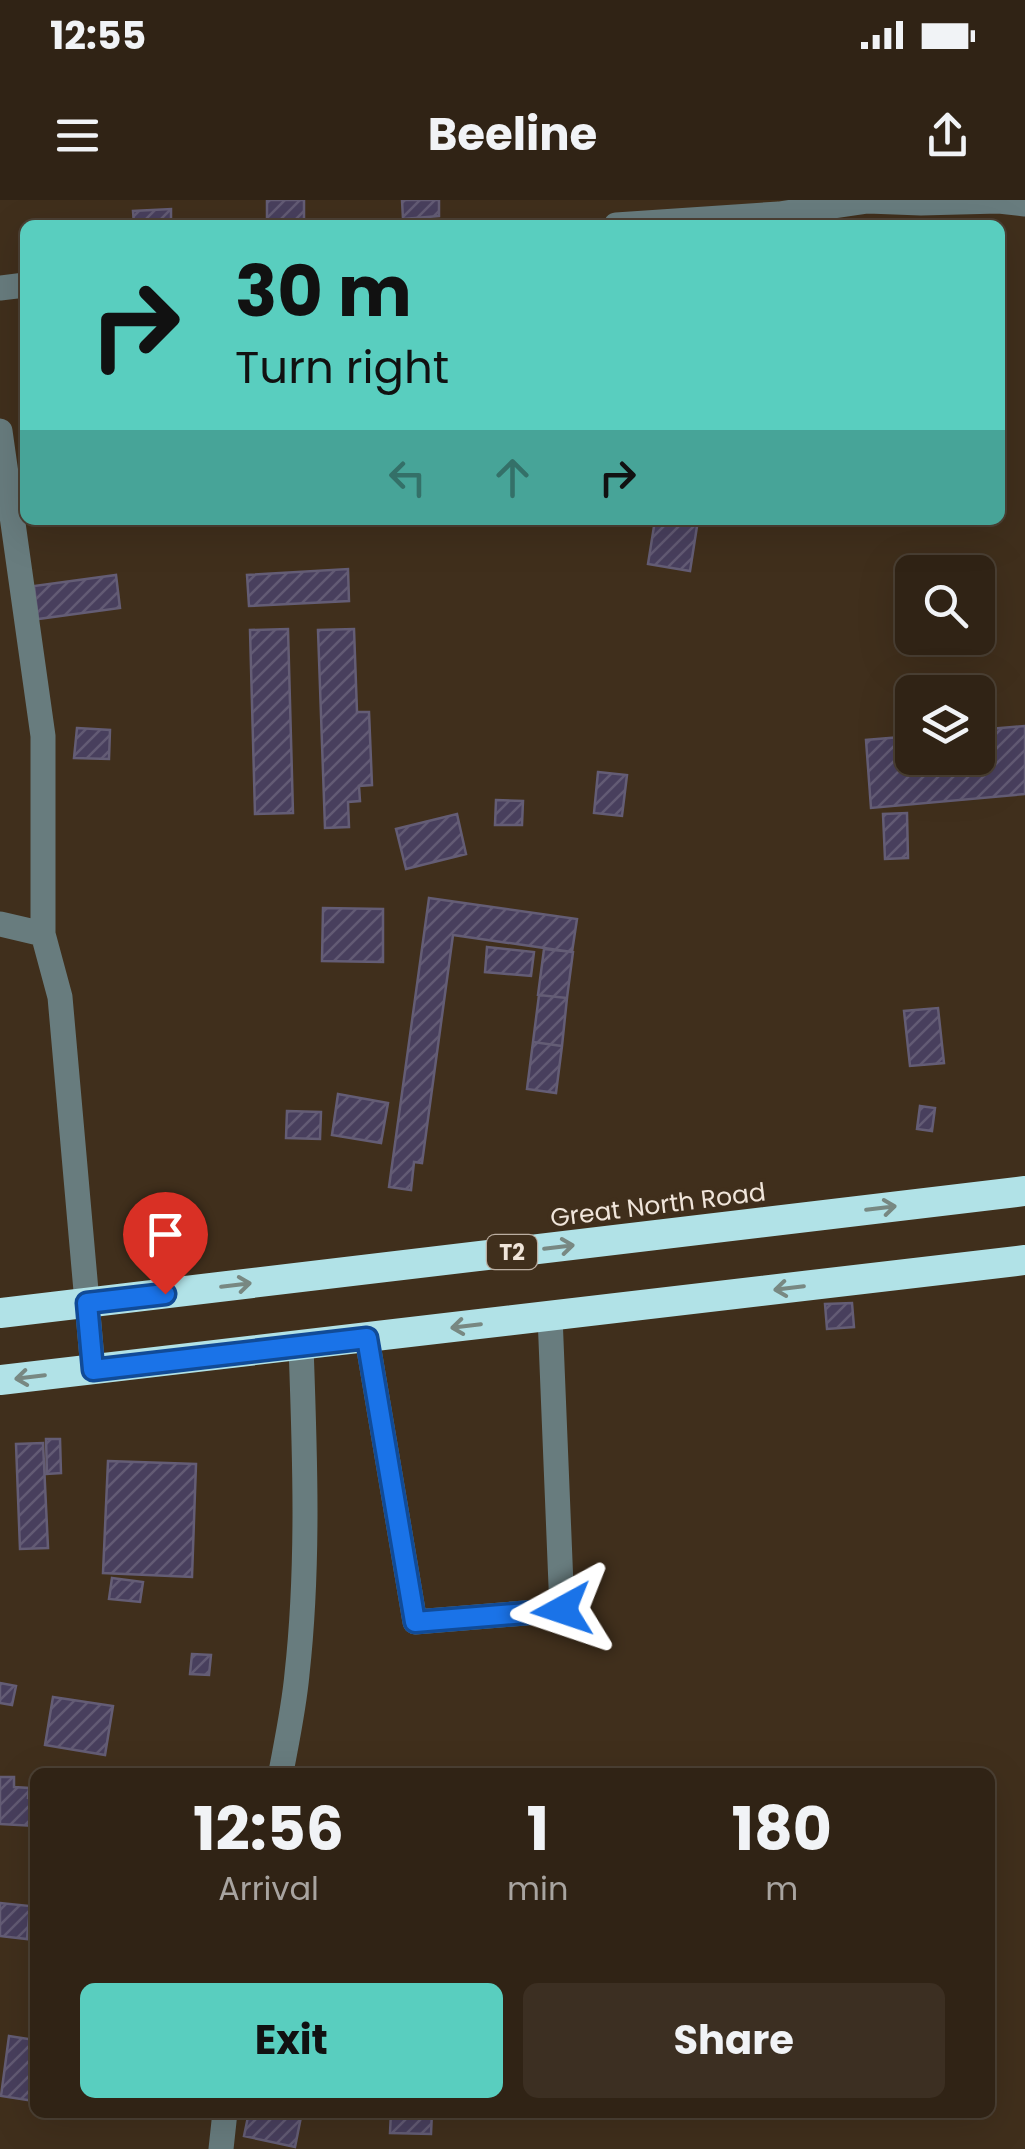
<!DOCTYPE html>
<style>
:root{--surface:#302315;--page:#3c2f22;--text:#f1f3f6;--muted:#a8a4a0;--line:#4b4034;--accent:#59cebf}
body{margin:0;font-family:Poppins,sans-serif;background:var(--page);color:var(--text);height:100vh;display:flex;flex-direction:column;font-size:38px;white-space:nowrap}
*{box-sizing:border-box;margin:0}
p{font-size:32px;color:var(--muted)}
.icon{flex:none;width:55px;height:55px;fill:none;stroke:currentColor;stroke-width:2;stroke-linecap:round;stroke-linejoin:round}
.map{position:relative;flex:1;overflow:hidden}
.details{position:absolute;left:30px;top:1568px;width:965px;height:350px;display:flex;flex-direction:column;background:var(--surface);border-radius:15px;box-shadow:0 10px 40px #0002,0 0 0 2px var(--line)}
.details>*{flex:none}
.top-card{position:absolute;left:20px;top:20px;width:985px;height:305px;border-radius:15px;box-shadow:0 10px 40px #0002,0 0 0 2px var(--line);background:#59cebf;color:#111;overflow:hidden}
.tools{position:absolute;left:895px;top:355px;display:grid;gap:20px}
.tools a{display:grid;place-items:center;width:100px;height:100px;border-radius:15px;background:var(--surface);box-shadow:0 10px 40px #0002,0 0 0 2px var(--line);font-size:50px}
.pin{position:absolute;display:grid;place-items:center;width:85px;height:85px;color:#fff;margin:-102px -42px;border-radius:50% 50% 50% 0;rotate:-45deg;box-shadow:0 0 10px #0007}
.pin .icon{rotate:45deg}
.me{position:absolute;width:110px;margin:-55px;rotate:265deg;stroke-linejoin:round;filter:drop-shadow(0 0 8px #0008)}
.turn{display:flex;align-items:center;gap:35px;height:210px;padding:0 50px;font-size:45px}
.turn .icon{width:130px;height:130px;stroke-width:2.5}
.turn b{display:block;font-size:70px;line-height:85px}
.lanes{display:flex;align-items:center;height:95px;padding:0 50px;background:#0003;justify-content:center;gap:50px;direction:ltr}
.lanes .off{opacity:.35}
.eta{display:flex;justify-content:space-evenly;align-items:center;height:170px;text-align:center}
.eta b{font-size:60px;font-weight:700;line-height:70px}
.action{display:flex;gap:20px;margin-top:auto;padding:20px 50px}
.action a{flex:1;height:115px;border-radius:15px;background:var(--accent);color:#111;font-size:40px;font-weight:700;line-height:115px;text-align:center}
.action a+a{background:var(--page);color:var(--text)}
.status{display:flex;justify-content:space-between;align-items:center;height:70px;padding:0 50px;background:var(--surface);direction:ltr}
.status svg{height:28px;fill:currentColor}
header{display:flex;justify-content:space-between;align-items:center;height:130px;padding:0 50px;background:var(--surface);font-size:45px;font-weight:700}
.map>svg:first-child{display:block}
.building{fill:url(#building-hatch);stroke:#645d75;stroke-width:2.5}
.lines{fill:none;stroke-linecap:round;stroke-linejoin:round}
.minor{stroke:#687c7e;stroke-width:25}
.highway{stroke:#b1e2e7;stroke-width:30}
.oneway{stroke:#788882}
.route-casing{stroke:#114b97;stroke-width:25}
.route{stroke:#1a73e8;stroke-width:18}
.labels{text-anchor:middle;dominant-baseline:central;stroke-width:8;stroke-linejoin:round;paint-order:stroke}
.shield{fill:#402f1c;stroke:#bbaea1;stroke-width:2.5}
.shield-label{font-size:22px;font-weight:bold;fill:#f0e5da}
.street-label{font-size:25px;fill:#f0e5da;stroke:#402f1c}
</style>
<div class="status"><b>12:55</b><svg viewBox="0 0 49 12"><path d="M0 12V9h3v3zM5 12V6h3v6zM10 12V3h3v9zM15 12V0h3v12zM26 1h20v11H26zM47 4h2v5h-2z"/></svg></div>
<header><svg class="icon" aria-label="menu" viewBox="0 0 24 24"><path d="M4 6h16M4 12h16M4 18h16"/></svg>Beeline<svg class="icon" aria-label="share" viewBox="0 0 24 24"><path d="M12 15V3M7 8l5-5 5 5M5 13v7h14v-7"/></svg></header>
<div class="map">
<svg width="1025" height="1949" viewBox="0 0 1025 1949">
<defs>
<pattern id="building-hatch" width="6" height="6" patternUnits="userSpaceOnUse" patternTransform="scale(2.5)"><rect width="6" height="6" fill="#483f5d"/><path d="M-1 1l2-2M0 6l6-6M5 7l2-2" fill="none" stroke="#635b74"/></pattern>
</defs>
<rect width="100%" height="100%" fill="#402f1c"/>
<path class="building" d="M267,0h37v20l-37,-1z
M402,0h37v16l-36,3z
M171,9v16h-37l-1,-14z
M655,320h43l-8,51 -42,-7z
M348,369l1,32 -100,5 -2,-31z
M116,375l4,33 -82,11 -4,-33z
M288,429l5,184 -38,1 -5,-184z
M354,429l3,83h12l3,73 -13,1 1,15 -12,1 1,25 -24,1 -7,-198z
M1025,526v68l-154,14 -5,-68 46,-4v22h66v-28z
M77,528l33,2 -1,29 -35,-1z
M598,572l29,3 -5,41 -28,-3z
M496,600l27,1 -1,24h-27z
M907,613l1,45 -23,1 -2,-45z
M457,614l9,40 -60,15 -10,-40z
M429,698l148,21 -5,33 -119,-17 -31,228 -8,-1 -3,28 -22,-3z
M323,708l60,1v53l-61,-1z
M487,747l47,5 -3,24 -46,-4z
M544,749l29,3 -6,46 -29,-3z
M539,795l28,3 -5,48 -29,-4z
M938,808l6,55 -34,3 -6,-55z
M533,842l29,4 -6,47 -29,-4z
M338,894l50,9 -7,40 -49,-8z
M920,906l15,2 -3,23 -15,-2z
M287,911l34,1 -1,27 -34,-1z
M852,1103l2,24 -27,2 -2,-25z
M46,1239h14l1,34 -14,1z
M43,1243l5,105 -28,1 -4,-105z
M108,1261l88,3 -4,113 -89,-4z
M112,1378l31,4 -3,20 -31,-3z
M192,1454l19,1 -2,20 -19,-1z
M0,1483l16,3 -4,19 -12,-2z
M53,1497l60,9 -8,49 -60,-10z
M0,1577h14v10l15,1 -1,10 7,1v27l-35,-2z
M0,1703l30,3 -3,33 -27,-3z
M9,1836l26,4 -1,61 -33,-5z
M249,1912h53l-7,35 -51,-11z
M391,1912h41l-1,22 -41,-1z"/>
<g class="lines">
<path class="minor" d="M616,25l163,-11 89,-13 53,2 78,-2 26,3
M0,88l25,-3
M0,231l43,305v198l17,63 33,373
M0,724l43,10
M367,1138l48,284 147,-12 -12,-294
M281,1572c6,-32 13,-65 16,-98 12,-108 8,-219 4,-328
M221,1949l4,-37"/>
<path class="highway" d="M0,1113l1025,-122
M0,1180l1025,-120"/>
</g>
<defs><path id="oneway-shaft" d="M-6 0H5M1.5-3L5.5 0L1.5 3" fill="none" stroke-width="1.6" stroke-linecap="round" stroke-linejoin="round" transform="scale(2.5)"/></defs>
<g class="oneway">
<use href="#oneway-shaft" transform="translate(881 1008) rotate(-7)"/>
<use href="#oneway-shaft" transform="translate(559 1047) rotate(-7)"/>
<use href="#oneway-shaft" transform="translate(236 1085) rotate(-7)"/>
<use href="#oneway-shaft" transform="translate(789 1088) rotate(173)"/>
<use href="#oneway-shaft" transform="translate(466 1126) rotate(173)"/>
<use href="#oneway-shaft" transform="translate(30 1177) rotate(173)"/>
</g>
<g class="lines">
<defs>
<path id="route" d="M165,1094l-78,9 6,67 274,-32 48,284 147,-12"/>
</defs>
<use href="#route" class="route-casing"/>
<use href="#route" class="route"/>
</g>
<g class="labels">
<rect class="shield" x="487" y="1035" width="50" height="34" rx="8"/>
<g class="shield-label">
<text x="512" y="1052">T2</text>
</g>
<g class="street-label">
<text transform="translate(658 1005) rotate(-7)">Great North Road</text>
</g>
</g>
</svg>
<div class="tools">
<a><svg class="icon" aria-label="search" viewBox="0 0 24 24"><circle cx="10" cy="10" r="6"/><path d="M15 15l6 6"/></svg></a>
<a><svg class="icon" aria-label="layers" viewBox="0 0 24 24"><path d="M12 4l9 5-9 5-9-5zM3 14l9 5 9-5"/></svg></a>
</div>
<div class="pin" style="left:165px;top:1094px;background:#d93025"><svg class="icon" aria-label="arrive" viewBox="0 0 24 24"><path d="M6 21V4h12l-3 4 3 4H6"/></svg></div>
<svg class="me" style="left:562px;top:1410px" viewBox="-20 -20 40 40"><path d="M0-17L14 15 0 8-14 15z" fill="#1a73e8" stroke="#fff" stroke-width="4"/></svg>
<div class="top-card">
<div class="turn"><svg class="icon" aria-label="right" viewBox="0 0 24 24"><path d="M7 20v-9h11M14 6l5 5-5 5"/></svg><div><b>30 m</b>Turn right</div></div>
<div class="lanes"><svg class="icon off" aria-label="left" viewBox="0 0 24 24"><path d="M17 20v-9H6M10 6l-5 5 5 5"/></svg><svg class="icon off" aria-label="ahead" viewBox="0 0 24 24"><path d="M12 20V5M6 11l6-6 6 6"/></svg><svg class="icon" aria-label="right" viewBox="0 0 24 24"><path d="M7 20v-9h11M14 6l5 5-5 5"/></svg></div>
</div>
<section class="details">
<div class="eta">
<div><b>12:56</b><p>Arrival</p></div>
<div><b>1</b><p>min</p></div>
<div><b>180</b><p>m</p></div>
</div>
<div class="action"><a>Exit</a><a>Share</a></div>
</section>
</div>
